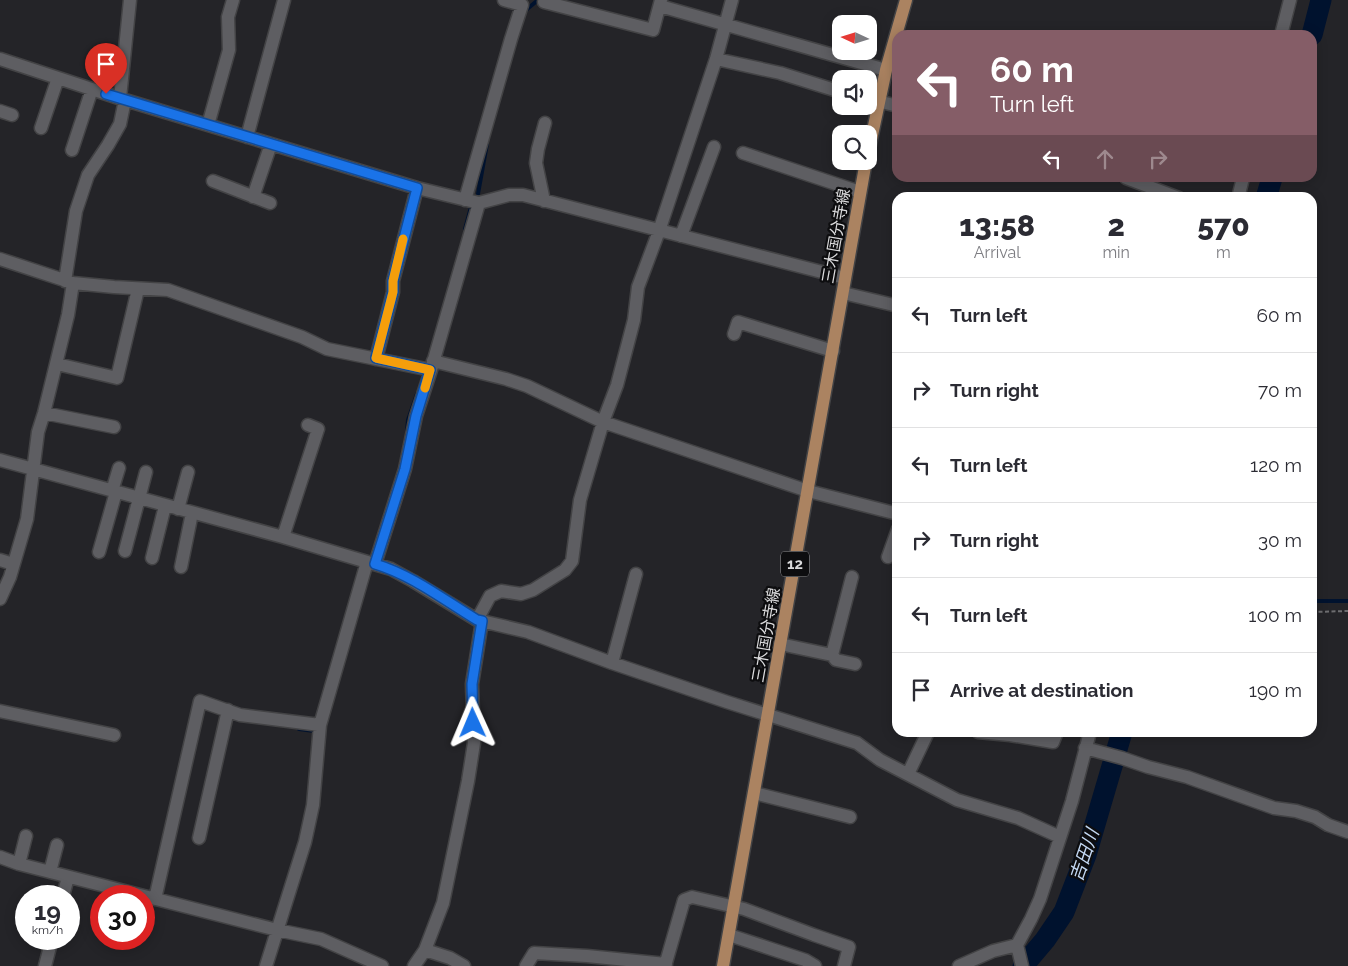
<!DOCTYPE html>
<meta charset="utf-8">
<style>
:root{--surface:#fff;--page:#f7f7f7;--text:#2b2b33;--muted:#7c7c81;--line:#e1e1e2}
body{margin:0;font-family:Raleway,"Noto Sans JP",sans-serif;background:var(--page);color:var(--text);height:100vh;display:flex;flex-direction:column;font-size:19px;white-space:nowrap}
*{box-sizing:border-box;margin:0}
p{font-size:16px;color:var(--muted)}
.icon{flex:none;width:28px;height:28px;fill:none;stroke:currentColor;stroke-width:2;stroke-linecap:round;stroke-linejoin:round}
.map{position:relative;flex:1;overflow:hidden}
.sheet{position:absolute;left:892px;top:192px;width:425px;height:545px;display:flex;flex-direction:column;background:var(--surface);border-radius:15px;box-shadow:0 2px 12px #0003}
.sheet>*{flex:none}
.banner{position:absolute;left:892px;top:30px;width:425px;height:152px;border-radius:15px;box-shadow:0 2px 12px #0003;background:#855d67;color:#fff;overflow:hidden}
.needle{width:32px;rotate:274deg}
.controls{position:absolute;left:832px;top:15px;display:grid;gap:10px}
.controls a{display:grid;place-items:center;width:45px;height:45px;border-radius:10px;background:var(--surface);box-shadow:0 2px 12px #0003;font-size:25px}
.speed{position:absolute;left:15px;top:885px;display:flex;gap:10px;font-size:25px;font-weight:700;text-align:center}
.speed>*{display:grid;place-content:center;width:65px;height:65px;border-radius:50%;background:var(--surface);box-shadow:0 2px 12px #0003;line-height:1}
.speed small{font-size:12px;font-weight:400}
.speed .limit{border:8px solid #d22;background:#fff;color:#111}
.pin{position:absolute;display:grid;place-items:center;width:42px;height:42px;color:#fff;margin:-51px -21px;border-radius:50% 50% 50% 0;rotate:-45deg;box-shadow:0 0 5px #0007}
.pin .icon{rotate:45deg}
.me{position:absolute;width:55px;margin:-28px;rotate:359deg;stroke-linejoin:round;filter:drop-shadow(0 0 4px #0008)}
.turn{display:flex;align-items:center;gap:18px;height:105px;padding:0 15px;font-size:22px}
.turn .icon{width:65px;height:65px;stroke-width:2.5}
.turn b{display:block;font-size:35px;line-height:42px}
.lanes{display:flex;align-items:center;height:48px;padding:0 15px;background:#0003;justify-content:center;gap:25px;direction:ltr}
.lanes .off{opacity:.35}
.eta{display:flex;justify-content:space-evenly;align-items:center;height:85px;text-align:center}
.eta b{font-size:30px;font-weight:800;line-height:35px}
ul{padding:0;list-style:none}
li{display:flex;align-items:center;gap:15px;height:75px;padding:0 15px;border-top:1px solid var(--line)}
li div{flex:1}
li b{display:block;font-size:19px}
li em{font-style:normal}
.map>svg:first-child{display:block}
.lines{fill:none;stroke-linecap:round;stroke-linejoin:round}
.stream{stroke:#00122e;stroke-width:4}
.river{stroke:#00122e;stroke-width:21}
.minor-casing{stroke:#434345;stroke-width:15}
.major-casing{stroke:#434345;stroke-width:15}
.path{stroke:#6d6d70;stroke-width:2;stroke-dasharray:4 2.5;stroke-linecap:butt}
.minor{stroke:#5e5e62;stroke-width:12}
.major{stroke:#ab8361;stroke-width:12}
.route-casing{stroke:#114b97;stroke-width:12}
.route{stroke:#1a73e8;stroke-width:9}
.slow{stroke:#f59e0b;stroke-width:9}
.labels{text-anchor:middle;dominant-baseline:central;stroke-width:4.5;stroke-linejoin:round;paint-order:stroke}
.shield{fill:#0d0d0f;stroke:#9d9d9f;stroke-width:1}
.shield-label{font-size:15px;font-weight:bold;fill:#dbdbdd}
.street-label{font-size:16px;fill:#dbdbdd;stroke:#0d0d0f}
.water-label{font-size:18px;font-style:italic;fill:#c3d8f3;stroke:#0d0d0f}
</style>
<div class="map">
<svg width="1348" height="966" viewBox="0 0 1348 966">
<rect width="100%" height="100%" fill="#242428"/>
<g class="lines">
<path class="stream" d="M525,12l1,-2 12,-10
M478,194l9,-50
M465,229l6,-22
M407,431l1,-11 9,-26
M1312,601h36
M299,729l15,2"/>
<path class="river" d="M1312,35l9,-35
M1266,198l6,-20
M1023,966l22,-26 19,-28 22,-57 36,-123"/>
<defs>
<path id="minor" d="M544,2l109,28 8,-30
M660,6l226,64
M1281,35l9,-35
M0,59l125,41 292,88 62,15 30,-8h14l322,83
M716,59l64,14 61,19
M120,98l10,-98
M869,99l29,7
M0,111l12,4
M208,125l21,-75 -1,-33 5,-17
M41,128l17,-50
M247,137l37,-137
M72,150l20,-61
M743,153l117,39
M1126,178l53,20
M213,181l57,22
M253,197l18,-53
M1238,198l5,-20
M465,200l46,-161 11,-34 -18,-5
M544,201l-8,-38 2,-14 7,-26
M681,236l33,-89
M0,259l73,24 41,4 54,3 134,47 25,12 104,21
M65,281l11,-70 12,-36 20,-30 12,-21 5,-24
M843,293l55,13
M734,334l4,-12 95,29
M376,359l17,-67v-11l24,-93
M433,361l73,18 21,7 76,36 205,69 90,23
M57,364l60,14 21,-89
M44,413l70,14
M0,460l283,77 108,32 22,12 64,39 51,12 84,31 115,39 130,41 23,17 77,40 61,18 42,19
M112,491l7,-23
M178,509l10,-37
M283,537l35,-108 -10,-4
M125,551l21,-79
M99,552l17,-60
M888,557l10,-28
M152,558l13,-52
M0,560l13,4
M375,564l30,-95 11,-53 15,-46 48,-167
M181,567l11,-54
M0,599l10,-22 17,-58 11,-87 6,-19 24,-98 5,-32
M477,620l13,-24 11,-5 20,3 12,-4 32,-20 7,-9 8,-61 23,-78 14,-37 17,-65 4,-33 21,-56 57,-172 16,-59
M780,644l52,11 4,5 19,4
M832,655l20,-78
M612,663l24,-89
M0,711l114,24
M978,732l32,3 43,7 4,-10
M1085,748l37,10 26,9 39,10 87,31 22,3 19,6 13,8 20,7
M908,774l20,-42
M754,793l96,24
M199,838l29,-128
M0,857l19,7 258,66 44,9 61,27
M19,864l7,-28
M50,872l7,-27
M63,896l5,-19
M155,899l45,-198 40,14 80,10
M729,935l76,25 10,6
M425,950l25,8 14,8
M45,966l7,-27
M266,966l39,-124 8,-37 7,-80 47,-163
M414,966l11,-16 18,-47 25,-122 6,-38 -2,-59 10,-63
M526,966l8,-13 53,3 79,8
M665,966l19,-66 8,-3 52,12 70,26 35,12 -5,19
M959,966l34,-15 24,-6
M1022,966l-5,-21 14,-26 9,-20 32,-98 18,-69"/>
<path id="major" d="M869,149l17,-79 20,-70
M723,966l143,-805"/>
</defs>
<use href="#minor" class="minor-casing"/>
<use href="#major" class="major-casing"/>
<path class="path" d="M1312,612l36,-1"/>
<use href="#minor" class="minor"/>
<use href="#major" class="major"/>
</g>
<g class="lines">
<defs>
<path id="route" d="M106,94l311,94 -24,93v11l-17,66 54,12 -14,46 -11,53 -30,95c37,11 69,36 102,56l5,1 -10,63 1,39"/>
</defs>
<use href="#route" class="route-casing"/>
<use href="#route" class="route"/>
<path class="slow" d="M403,239l-10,42v11l-17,66 54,12 -5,18"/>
</g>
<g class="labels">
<rect class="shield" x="781" y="551.5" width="28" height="25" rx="4"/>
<g class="shield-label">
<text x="795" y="564">12</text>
</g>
<g class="street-label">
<text transform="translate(836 236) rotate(-80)">三木国分寺線</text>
<text transform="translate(766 635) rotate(-80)">三木国分寺線</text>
</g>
<g class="water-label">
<text transform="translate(1084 855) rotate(-71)">吉田川</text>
</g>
</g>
</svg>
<div class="controls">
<a><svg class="needle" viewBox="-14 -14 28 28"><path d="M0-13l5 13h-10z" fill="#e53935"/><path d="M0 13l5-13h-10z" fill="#7c7c81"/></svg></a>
<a><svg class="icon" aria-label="sound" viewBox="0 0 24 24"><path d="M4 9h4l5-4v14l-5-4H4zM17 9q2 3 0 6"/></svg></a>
<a><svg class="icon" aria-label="search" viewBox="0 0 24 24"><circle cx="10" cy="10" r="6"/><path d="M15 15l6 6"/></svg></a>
</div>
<div class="speed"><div>19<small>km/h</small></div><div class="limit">30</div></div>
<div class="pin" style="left:106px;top:94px;background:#d93025"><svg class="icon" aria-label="arrive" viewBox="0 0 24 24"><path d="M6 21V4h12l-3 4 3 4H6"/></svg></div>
<svg class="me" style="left:473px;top:723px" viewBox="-20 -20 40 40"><path d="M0-17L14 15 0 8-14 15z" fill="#1a73e8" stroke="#fff" stroke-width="4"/></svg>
<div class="banner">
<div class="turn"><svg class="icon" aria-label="left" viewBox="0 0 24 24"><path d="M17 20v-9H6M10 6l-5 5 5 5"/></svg><div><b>60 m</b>Turn left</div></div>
<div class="lanes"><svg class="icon" aria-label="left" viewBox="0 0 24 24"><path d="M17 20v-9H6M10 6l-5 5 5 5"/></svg><svg class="icon off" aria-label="ahead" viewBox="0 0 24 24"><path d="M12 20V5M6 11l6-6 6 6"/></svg><svg class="icon off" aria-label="right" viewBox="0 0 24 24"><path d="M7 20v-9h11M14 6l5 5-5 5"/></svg></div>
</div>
<section class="sheet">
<div class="eta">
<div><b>13:58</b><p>Arrival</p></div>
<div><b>2</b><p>min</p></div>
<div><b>570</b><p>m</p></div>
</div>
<ul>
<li><svg class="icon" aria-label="left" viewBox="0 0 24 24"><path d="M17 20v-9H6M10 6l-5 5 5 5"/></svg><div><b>Turn left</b></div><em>60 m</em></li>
<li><svg class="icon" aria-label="right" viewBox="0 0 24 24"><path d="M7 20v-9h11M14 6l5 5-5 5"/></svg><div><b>Turn right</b></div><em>70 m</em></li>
<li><svg class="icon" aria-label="left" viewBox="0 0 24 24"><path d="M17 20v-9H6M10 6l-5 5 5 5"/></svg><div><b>Turn left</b></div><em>120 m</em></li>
<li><svg class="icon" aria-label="right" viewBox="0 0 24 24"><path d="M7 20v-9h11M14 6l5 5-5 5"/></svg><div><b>Turn right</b></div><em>30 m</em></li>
<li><svg class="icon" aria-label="left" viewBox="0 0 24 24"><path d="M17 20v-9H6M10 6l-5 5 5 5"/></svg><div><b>Turn left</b></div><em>100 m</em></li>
<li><svg class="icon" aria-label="arrive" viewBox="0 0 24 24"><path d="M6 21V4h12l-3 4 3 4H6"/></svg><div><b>Arrive at destination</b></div><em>190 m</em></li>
</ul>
</section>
</div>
